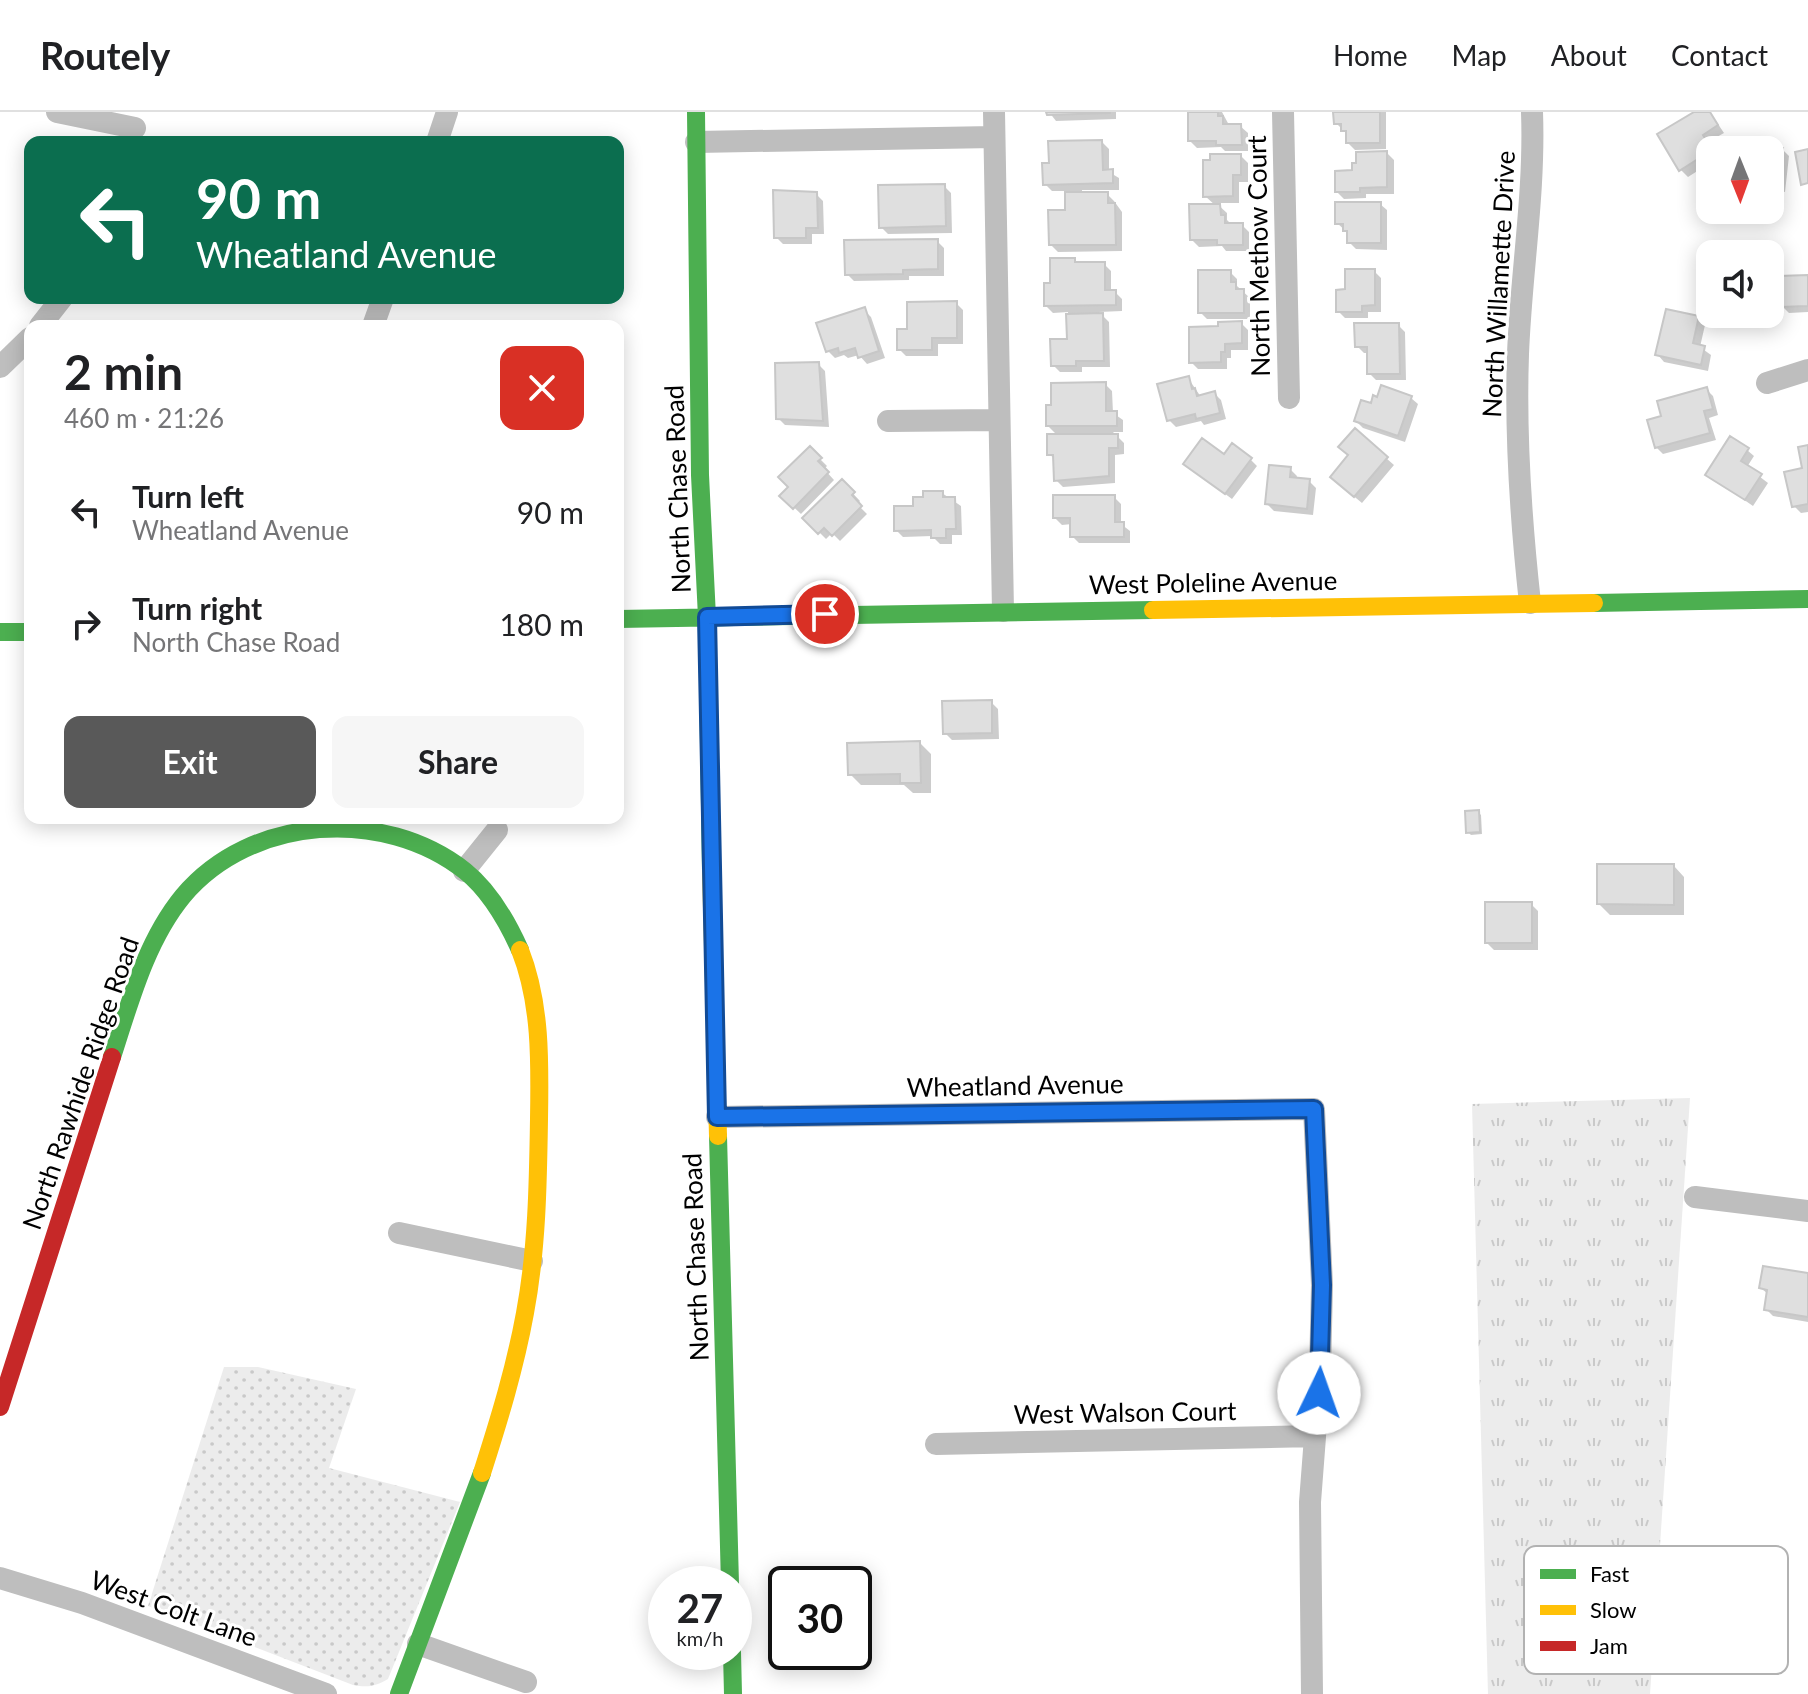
<!DOCTYPE html>
<meta charset="utf-8">
<style>
:root{--surface:#fff;--page:#f6f6f6;--text:#202124;--muted:#757577;--line:#e0e0e0;--accent:#595959}
body{margin:0;font-family:Lato,sans-serif;background:var(--page);color:var(--text);height:100vh;display:flex;flex-direction:column;font-size:30px;white-space:nowrap}
*{box-sizing:border-box;margin:0}
p{font-size:26px;color:var(--muted)}
.icon{flex:none;width:44px;height:44px;fill:none;stroke:currentColor;stroke-width:2;stroke-linecap:round;stroke-linejoin:round}
.map{position:relative;flex:1;overflow:hidden}
.details{position:absolute;left:24px;top:208px;width:600px;height:504px;display:flex;flex-direction:column;background:var(--surface);border-radius:16px;box-shadow:0 4px 20px #0003}
.details>*{flex:none}
.hud{position:absolute;left:24px;top:24px;width:600px;height:168px;border-radius:16px;box-shadow:0 4px 20px #0003;background:#0b6e4f;color:#fff;overflow:hidden}
.needle{width:52px;rotate:179deg}
.tools{position:absolute;left:1696px;top:24px;display:grid;gap:16px}
.tools a{display:grid;place-items:center;width:88px;height:88px;border-radius:16px;background:var(--surface);box-shadow:0 4px 20px #0003;font-size:40px}
.speed{position:absolute;left:648px;top:1454px;display:flex;gap:16px;font-size:40px;font-weight:700;text-align:center}
.speed>*{display:grid;place-content:center;width:104px;height:104px;border-radius:50%;background:var(--surface);box-shadow:0 4px 20px #0003;line-height:1}
.speed small{font-size:20px;font-weight:400}
.speed .limit{border:4px solid #111;border-radius:12px;background:#fff;color:#111}
.pin{position:absolute;display:grid;place-items:center;width:68px;height:68px;color:#fff;margin:-34px;border:4px solid #fff;border-radius:50%;box-shadow:0 2px 8px #0007}
.me{position:absolute;width:88px;margin:-44px;rotate:3deg;stroke-linejoin:round;filter:drop-shadow(0 0 6px #0008)}
.turn{display:flex;align-items:center;gap:28px;height:168px;padding:0 40px;font-size:36px}
.turn .icon{width:104px;height:104px;stroke-width:2.5}
.turn b{display:block;font-size:56px;line-height:68px}
.round{display:grid;place-items:center;flex:none;width:84px;height:84px;border-radius:16px;background:var(--page)}
.overview{display:flex;align-items:center;justify-content:space-between;height:136px;padding:0 40px}
h1{font-size:48px;font-weight:700;line-height:60px}
.button{display:flex;gap:16px;margin-top:auto;padding:16px 40px}
.button a{flex:1;height:92px;border-radius:16px;background:var(--accent);color:#fff;font-size:32px;font-weight:700;line-height:92px;text-align:center}
.button a+a{background:var(--page);color:var(--text)}
ul{padding:0;list-style:none}
li{display:flex;align-items:center;gap:24px;height:112px;padding:0 40px}
li div{flex:1}
li b{display:block;font-size:30px}
li em{font-style:normal}
header{display:flex;align-items:center;gap:48px;box-sizing:border-box;height:112px;padding:0 40px;background:var(--surface);border-bottom:2px solid var(--line)}
header strong{font-size:38px}
nav{display:flex;gap:44px;margin-inline-start:auto;font-size:28px}
.map>svg:first-child{display:block}
.grass{fill:url(#grass-tufts)}
.park{fill:url(#park-dots)}
.shadow{fill:#0003}
.building{fill:#dfdfdf;stroke:#c7c7c7;stroke-width:2}
.lines{fill:none;stroke-linecap:round;stroke-linejoin:round}
.street{stroke:#bebebe;stroke-width:22}
.fast{stroke:#4caf50;stroke-width:18}
.slow{stroke:#ffc107;stroke-width:18}
.jam{stroke:#c62828;stroke-width:18}
.route-casing{stroke:#114b97;stroke-width:20}
.route{stroke:#1a73e8;stroke-width:14}
.labels{text-anchor:middle;dominant-baseline:central;stroke-width:6;stroke-linejoin:round;paint-order:stroke}
.street-label{font-size:26px;fill:#000;stroke:#fff}
.key{fill:#fff;stroke:#b2b2b2;stroke-width:2}
.key-label{font-size:22px;fill:#000}
</style>
<header>
<strong>Routely</strong>
<nav><a>Home</a><a>Map</a><a>About</a><a>Contact</a></nav>
</header>
<div class="map">
<svg width="1808" height="1582" viewBox="0 0 1808 1582">
<defs>
<pattern id="grass-tufts" width="24" height="20" patternUnits="userSpaceOnUse" patternTransform="scale(2)"><rect width="24" height="20" fill="#ececec"/><path d="M3 7l-1-3M5 7V3M7 7l1-3M15 17l-1-3M17 17v-4M19 17l1-3" fill="none" stroke="#c9c9c9"/></pattern>
<pattern id="park-dots" width="8" height="8" patternUnits="userSpaceOnUse" patternTransform="scale(2)"><rect width="8" height="8" fill="#ececec"/><path d="M2 2h.1M6 6h.1" fill="none" stroke="#c9c9c9" stroke-width="1.8" stroke-linecap="round"/></pattern>
</defs>
<rect width="100%" height="100%" fill="#fff"/>
<path class="grass" d="M1690,986l-40,596h-162l-16,-590z"/>
<path class="park" d="M224,1255h34l98,22 -27,79 131,34 -72,177c-12,7 -20,9 -35,6l-205,-79z"/>
<path class="shadow" d="M1049,0h67v7l-60,2z
M1190,0h32l7,13 11,1 8,7v18h-23l-4,-4 -24,1 -7,-7z
M1335,0h51v37l-31,1 -7,-7v-8l-12,-12z
M1698,0h12l14,21 -16,9 5,8h-3v13l-22,14 -7,-7z
M1102,30l7,7v23l10,6v12h-37v4h25l7,7 8,11v39l-64,1 -7,-7 16,-33 -1,-21h-14l-7,-7z
M1782,37l7,7 -4,36 -15,-2v-40h-11z
M1387,41l7,7v34h-28v4l-22,1 -7,-7 17,-20z
M1241,44l7,7v19h-9v21h-23l11,10v7l4,4 11,1 7,7v19h-23l-4,-5 -23,1 -7,-7 24,-34 -11,-10z
M944,74l7,7 1,40 -64,1 -7,-7z
M816,82l7,7 1,33h-12v10h-29l-7,-7z
M1380,92l7,6v40l-31,-1 -7,-7v-8l-12,-11z
M937,129l7,7v28h-35v4l-55,1 -7,-7z
M1074,148l5,4h25l7,7v21h4l7,7v12l-23,1 10,10 1,45h-28v5h-22l-7,-7 16,-24 -1,-29 -15,1 -7,-7 6,-21z
M1374,159l7,7v34h-13v6h-23l-7,-7 9,-20z
M1230,160l7,7v7l13,12v21h-43l-7,-7z
M1770,163l4,4 5,35 -42,6 -6,-6h39z
M1808,165v35l-19,1 -7,-7z
M956,191l7,7v34h-25v12h-32l-7,-7 10,-18z
M864,198l7,7 14,41 -18,6 -8,-9 -11,3 -4,-3 -9,3 -7,-7z
M1698,206l7,7 -5,22 11,8 -3,16 -44,-9 -6,-7z
M1241,211l7,7v20h-17v8h-4v11h-29l-7,-7 29,-34z
M1398,213l7,7 1,48h-30l-7,-7v-20h-5l-7,-7z
M818,252l7,7 4,56 -44,-2 -7,-7z
M1188,266l13,19 13,-4 7,7 5,19 -22,6 -3,-4 -25,6 -7,-7z
M1105,272l7,7 1,22 10,7v12h-10l11,11v11l-9,1v28l-52,4 -7,-7v-20l-7,-6 9,-18 -10,-10z
M1706,277l7,7 5,19 -9,3 7,22 -53,14 -7,-7 8,-29z
M1411,286l7,6 -13,38 -42,-14 -7,-7 16,-16z
M1355,319l39,34 -32,38 -23,-19 11,-28z
M1808,335v65l-7,1 -7,-7z
M810,337l17,17 -3,3 10,11 -33,34 -19,-18 9,-9z
M1747,338l7,6 -7,11 21,16 -15,23 -45,-31z
M1224,345l26,2 7,7 -25,33 -39,-29z
M1290,357l7,7 -1,3 13,2 7,7 -3,27 -39,-4 -7,-7z
M842,370l18,19 -3,3 10,10 -27,27 -8,-8 -6,6 -21,-21z
M942,381l19,13 1,29h-10v9h-12l-8,-8 -29,1 -7,-7z
M1114,385l7,7v20l9,7v12h-51l-7,-7v-12l-10,1 -7,-7z
M991,590l7,7 1,30 -47,1 -7,-7z
M920,631l11,11v39h-18l-9,-8h-43l-11,-11z
M1478,700l3,3 1,19 -11,1 -3,-3z
M1674,754l10,11v38h-74l-11,-11z
M1531,792l7,7v39h-44l-7,-7z
M1808,1163v47l-35,-6 -7,-7 3,-14 -8,-7z"/>
<path class="building" d="M1046,0h64v1l-63,2z
M1188,0h30v4h5v8h18l1,21h-26v-4h-28z
M1333,0h47v31h-34v-12h-5v-7h-7z
M1694,0h16l8,13 -15,10 9,15 -33,21 -22,-37z
M1102,28l1,30 10,-1v14l-70,2 -1,-22h7l-1,-22z
M1758,33l25,3 -4,38 -9,-1v-35h-13z
M1808,37v34l-7,2 -6,-33z
M1387,39v36l-27,1v4h-25v-21l17,-1v-7h4v-11z
M1210,42h31v21h-8v21l-30,1v-37h7z
M945,72l1,42 -67,2 -1,-43z
M773,78l44,2 1,36h-12v10h-32z
M1065,80h43v11h7l1,42h-67l-1,-35h17z
M1335,90h46v41h-34v-12h-4v-7h-8z
M1189,92h31l1,11h4v8h18v22h-26v-5h-27z
M938,127v30l-35,1v4l-58,1 -1,-35z
M1050,146h25v4h30v28h11v15l-72,1v-23h6z
M1345,157h30v36l-13,1v6h-26v-22l9,-1z
M1198,158h33v12h5v7h8v24h-46z
M1808,163v31l-28,1 -2,-31z
M957,189v37h-25v12h-35v-21h10v-27z
M865,195l14,44 -21,7 -3,-10 -16,5 -1,-5 -12,4 -10,-29z
M1666,197l33,7 -6,27 12,3 -4,19 -46,-10z
M1103,201l1,48h-28v5h-25l-1,-27h17l-1,-25z
M1242,209v22l-17,1v8h-4v10l-32,1v-36l29,-1v-4z
M1354,211h45l1,51h-33v-27h-12z
M819,250l4,59 -47,-2 -1,-56z
M1189,264l3,13 3,-1 2,8 18,-5 5,22 -24,6 -1,-5 -28,7 -10,-37z
M1106,270v29h11v15h-71v-21h5v-22z
M1381,273l31,11 -14,40 -44,-15 7,-21 10,3 2,-8 4,2z
M1707,275l6,22 -9,2 6,22 -55,15 -8,-28 14,-4 -4,-15z
M1355,316l33,29 -34,40 -24,-20 18,-22 -10,-8z
M1047,322h71v14h-9v28l-55,5 -1,-26h-6z
M1730,324l19,12 -8,13 21,13 -17,26 -40,-25z
M1202,326l22,16 8,-11 20,15 -27,36 -42,-30z
M1808,333v59l-16,3 -8,-35 18,-4 -4,-21z
M810,334l12,12 -4,3 11,11 -36,37 -14,-13 9,-9 -10,-10z
M1269,353l22,2 -1,10 20,2 -3,30 -42,-5z
M842,367l13,13 -3,3 10,11 -30,30 -8,-8 -6,6 -16,-16z
M923,379h20v6h12l1,32h-10v9h-15v-8l-37,1v-25h19v-9h10z
M1053,383h62v27h9v15h-54v-19h-17z
M992,588v33l-49,1 -1,-33z
M920,629l1,42h-21v-9l-52,1 -1,-32z
M1479,698l1,22 -14,1 -1,-22z
M1597,752h77v41l-77,-1z
M1485,790h47v41h-47z
M1763,1154l45,7v44l-44,-7 3,-20 -8,-2z"/>
<g class="lines">
<path class="street" d="M57,0l78,16
M994,0l9,499
M1283,0l6,286
M437,30l10,-30
M696,30l298,-5
M40,214l22,-28
M373,214l10,-28
M0,255l30,-29
M1767,271l41,-13
M888,309l110,-1
M1530,491c-9,-82 -15,-165 -12,-249 3,-81 17,-160 14,-242
M464,759l33,-41
M717,1005l597,-8 8,176 -2,87 -10,130 2,192
M1695,1085l113,14
M399,1121l133,28
M936,1332l379,-8
M0,1466l82,25 244,91
M418,1532l108,38"/>
<path class="fast" d="M696,0l4,363 7,142 4,253
M1594,491l214,-4
M618,507l535,-9
M0,520h30
M112,945c18,-55 34,-116 71,-161 68,-81 201,-89 282,-25 25,20 42,50 55,79
M718,1024l12,448
M732,1540l1,42
M399,1582l83,-221"/>
<path class="slow" d="M1153,498l441,-7
M711,758l7,266
M482,1361c17,-53 33,-105 43,-160 12,-64 13,-129 14,-194 1,-57 2,-116 -19,-169"/>
<path class="jam" d="M0,1295l112,-350"/>
</g>
<g class="lines">
<defs>
<path id="route" d="M825,502l-118,3 10,500 597,-8 8,176 -3,108"/>
</defs>
<use href="#route" class="route-casing"/>
<use href="#route" class="route"/>
</g>
<g class="labels">
<g class="street-label">
<text transform="translate(1258 144) rotate(-91)">North Methow Court</text>
<text transform="translate(1498 172) rotate(-87)">North Willamette Drive</text>
<text transform="translate(677 377) rotate(-92)">North Chase Road</text>
<text transform="translate(1213 470) rotate(-1)">West Poleline Avenue</text>
<text transform="translate(80 971) rotate(-71)">North Rawhide Ridge Road</text>
<text transform="translate(1015 973) rotate(-1)">Wheatland Avenue</text>
<text transform="translate(695 1145) rotate(-92)">North Chase Road</text>
<text transform="translate(1125 1300) rotate(-1)">West Walson Court</text>
<text transform="translate(174 1496) rotate(20)">West Colt Lane</text>
</g>
</g>
<rect x="1524" y="1434" width="264" height="128" rx="12" class="key"/>
<rect x="1540" y="1457" width="36" height="10" fill="#4caf50"/>
<rect x="1540" y="1493" width="36" height="10" fill="#ffc107"/>
<rect x="1540" y="1529" width="36" height="10" fill="#c62828"/>
<g class="key-label">
<text x="1590" y="1470">Fast</text>
<text x="1590" y="1506">Slow</text>
<text x="1590" y="1542">Jam</text>
</g>
</svg>
<div class="tools">
<a><svg class="needle" viewBox="-14 -14 28 28"><path d="M0-13l5 13h-10z" fill="#e53935"/><path d="M0 13l5-13h-10z" fill="#757577"/></svg></a>
<a><svg class="icon" aria-label="sound" viewBox="0 0 24 24"><path d="M4 9h4l5-4v14l-5-4H4zM17 9q2 3 0 6"/></svg></a>
</div>
<div class="speed"><div>27<small>km/h</small></div><div class="limit">30</div></div>
<div class="pin" style="left:825px;top:502px;background:#d93025"><svg class="icon" aria-label="arrive" viewBox="0 0 24 24"><path d="M6 21V4h12l-3 4 3 4H6"/></svg></div>
<svg class="me" style="left:1319px;top:1281px" viewBox="-20 -20 40 40"><circle r="19" fill="#fff"/><path d="M0-13L10 11 0 6-10 11z" fill="#1a73e8"/></svg>
<div class="hud">
<div class="turn"><svg class="icon" aria-label="left" viewBox="0 0 24 24"><path d="M17 20v-9H6M10 6l-5 5 5 5"/></svg><div><b>90 m</b>Wheatland Avenue</div></div>
</div>
<section class="details">
<div class="overview"><div><h1>2 min</h1><p>460 m · 21:26</p></div><a class="round" style="background:#d93025;color:#fff"><svg class="icon" aria-label="close" viewBox="0 0 24 24"><path d="M6 6l12 12M18 6L6 18"/></svg></a></div>
<ul>
<li><svg class="icon" aria-label="left" viewBox="0 0 24 24"><path d="M17 20v-9H6M10 6l-5 5 5 5"/></svg><div><b>Turn left</b><p>Wheatland Avenue</p></div><em>90 m</em></li>
<li><svg class="icon" aria-label="right" viewBox="0 0 24 24"><path d="M7 20v-9h11M14 6l5 5-5 5"/></svg><div><b>Turn right</b><p>North Chase Road</p></div><em>180 m</em></li>
</ul>
<div class="button"><a>Exit</a><a>Share</a></div>
</section>
</div>
